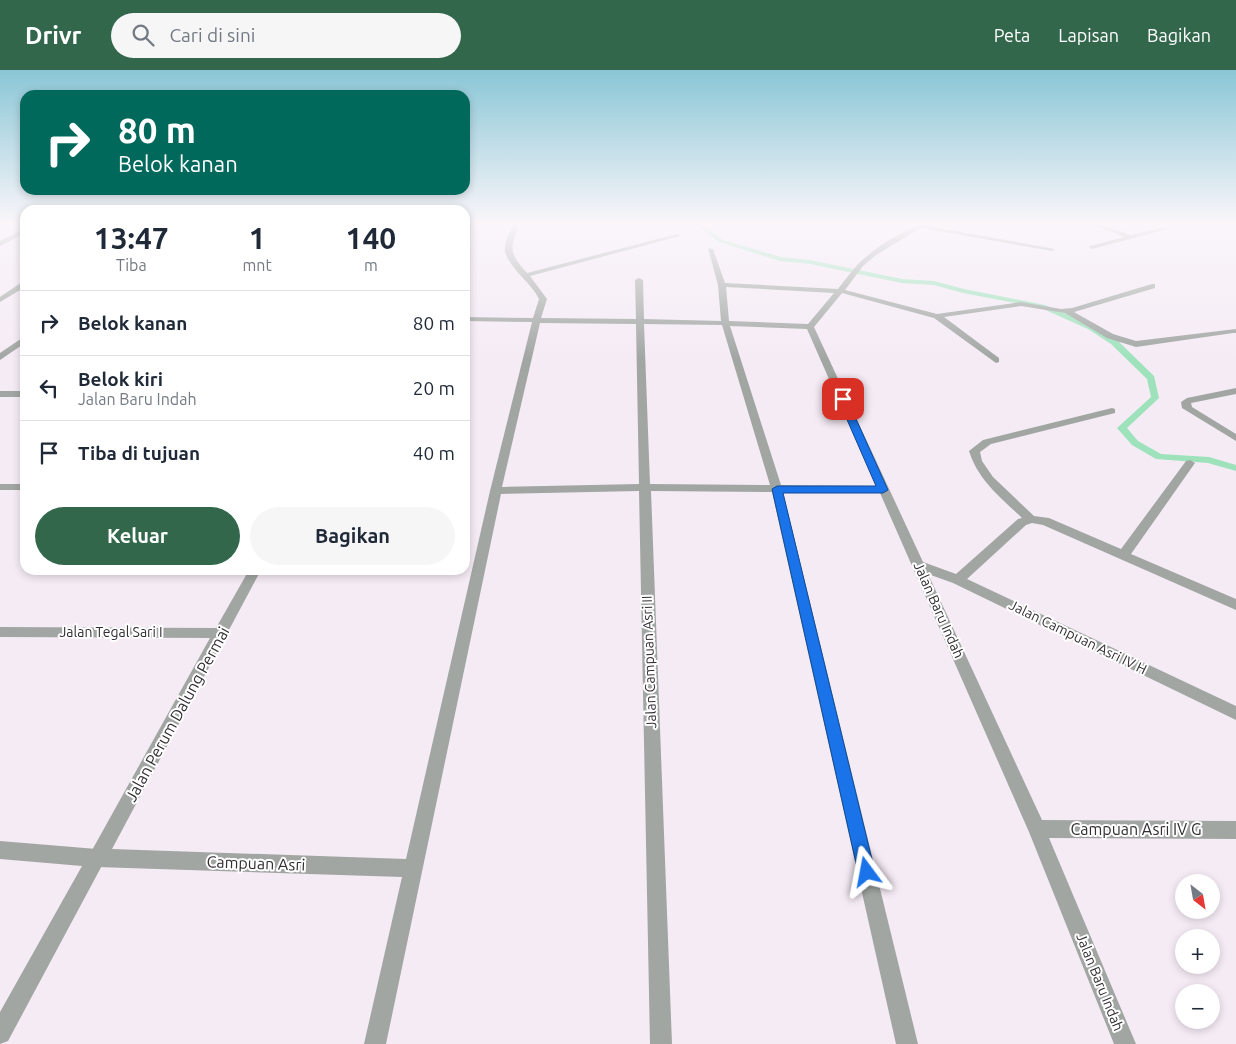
<!DOCTYPE html>
<html lang="id">
<meta charset="utf-8">
<style>
:root{--surface:#fff;--page:#f6f6f7;--text:#1f2937;--muted:#747a83;--line:#e0e1e3;--accent:#32674c}
body{margin:0;font-family:Ubuntu,sans-serif;background:var(--page);color:var(--text);height:100vh;display:flex;flex-direction:column;font-size:19px;white-space:nowrap}
*{box-sizing:border-box;margin:0}
p{font-size:16px;color:var(--muted)}
.icon{flex:none;width:28px;height:28px;fill:none;stroke:currentColor;stroke-width:2;stroke-linecap:round;stroke-linejoin:round}
.map{position:relative;flex:1;overflow:hidden}
.panel{position:absolute;left:20px;top:135px;width:450px;height:370px;display:flex;flex-direction:column;background:var(--surface);border-radius:15px;box-shadow:0 2px 8px #0003}
.panel>*{flex:none}
.banner{position:absolute;left:20px;top:20px;width:450px;height:105px;border-radius:15px;box-shadow:0 2px 8px #0003;background:#00695c;color:#fff;overflow:hidden}
.needle{width:32px;rotate:149deg}
.fabs{position:absolute;left:1175px;top:804px;display:grid;gap:10px}
.fabs a{display:grid;place-items:center;width:45px;height:45px;border-radius:50%;background:var(--surface);box-shadow:0 2px 8px #0003;font-size:25px}
.pin{position:absolute;display:grid;place-items:center;width:42px;height:42px;color:#fff;margin:-21px;border-radius:10px;box-shadow:0 2px 8px #0006}
.me{position:absolute;width:55px;margin:-28px;rotate:347deg;stroke-linejoin:round;filter:drop-shadow(0 0 4px #0008)}
.turn{display:flex;align-items:center;gap:18px;height:105px;padding:0 15px;font-size:22px}
.turn .icon{width:65px;height:65px;stroke-width:2.5}
.turn b{display:block;font-size:35px;line-height:42px}
.eta{display:flex;justify-content:space-evenly;align-items:center;height:85px;text-align:center}
.eta b{font-size:30px;font-weight:600;line-height:35px}
.action{display:flex;gap:10px;margin-top:auto;padding:10px 15px}
.action a{flex:1;height:58px;border-radius:30px;background:var(--accent);color:#fff;font-size:20px;font-weight:600;line-height:58px;text-align:center}
.action a+a{background:var(--page);color:var(--text)}
ul{padding:0;list-style:none}
li{display:flex;align-items:center;gap:15px;height:65px;padding:0 15px;border-top:1px solid var(--line)}
li div{flex:1}
li b{display:block;font-size:19px}
li em{font-style:normal}
header{display:flex;align-items:center;gap:30px;box-sizing:border-box;height:70px;padding:0 25px;background:var(--accent);color:#fff}
header strong{font-size:24px}
nav{display:flex;gap:28px;margin-inline-start:auto;font-size:18px}
.search{width:350px;height:45px;background:var(--page);display:flex;align-items:center;gap:12px;box-sizing:border-box;padding:0 18px;border-radius:28px;color:var(--muted);font-size:19px}
.map>svg:first-child{display:block}
.lines{fill:none;stroke-linecap:round;stroke-linejoin:round}
.stream{fill:#9ee2bc;fill-rule:evenodd}
.minor{fill:#a1a6a3;fill-rule:evenodd}
.tertiary{fill:#a1a6a3;fill-rule:evenodd}
.route{fill:#1a73e8;stroke:#114b97}
.labels{text-anchor:middle;dominant-baseline:central;stroke-width:4;stroke-linejoin:round;paint-order:stroke}
.street-label{font-size:14px;fill:#322e32;stroke:#fff}
.near-street-label{font-size:16px;fill:#322e32;stroke:#fff}
</style>
<header>
<strong>Drivr</strong>
<div class="search"><svg class="icon" aria-label="search" viewBox="0 0 24 24"><circle cx="10" cy="10" r="6"/><path d="M15 15l6 6"/></svg>Cari di sini</div>
<nav><a>Peta</a><a>Lapisan</a><a>Bagikan</a></nav>
</header>
<div class="map">
<svg width="1236" height="974" viewBox="0 0 1236 974">
<rect width="100%" height="100%" fill="#f5ebf5"/>
<g class="lines">
<path class="stream" d="M693,153h6l24,17 58,17 29,3 92,19 32,2 30,8 81,16 49,20 23,15 37,36 5,22 -32,30 11,13 23,13 48,3 27,8v6l-28,-8 -52,-4 -24,-14 -15,-17 34,-31 -4,-18 -36,-35 -23,-15 -47,-21 -78,-15 -29,-8 -32,-2 -92,-19 -30,-3 -61,-19z"/>
<path class="minor" d="M514,153h6c-10,25 -12,29 7,50l150,-39 3,2 -150,40 17,23 -6,19 95,1 -1,-39 4,-2 4,2 1,39 77,2 -3,-36 -10,-37 5,1 12,34 113,6c6,-8 13,-17 20,-25 15,-15 54,-41 75,-41l-5,3 127,23 -3,2 -131,-23 -45,27 -13,11 -18,24 92,24 84,-12 40,7 11,-1 80,-24h3v4l-81,24 39,22 23,7 100,-12v4h-3l-97,14 -29,-9 -42,-25 -44,-7 -77,11 55,41v4l-3,1 -62,-45 -92,-25 -28,34 109,235 33,12 62,-55 4,-1c-21,-20 -44,-38 -53,-67l14,-11 129,-32 3,1v4l-124,31 -11,8 2,9 11,16 41,39 15,2 72,31 65,-88 4,-1 5,3 -64,91 105,45v11l-193,-85 -11,-2 -6,2 -59,54 269,127v14l-283,-137 -25,-9 114,246 194,1v18l-187,-1 87,206h-22l-85,-212 -149,-339 -97,-1 135,552h-22l-124,-552 -121,-1 21,553h-22l-11,-553 -138,3 -115,550h-22l38,-167 -305,-10 -6,-3 -3,-6 3,-6 119,-214 -210,-1v-10l216,1 33,-58h12l-149,279 294,10 84,-368 42,-169 -67,-1v-4l68,1 6,-19c-7,-16 -37,-36 -34,-53 1,-8 6,-16 9,-23zM726,217l108,6 -26,31 -79,-3zM540,253l96,1 3,160 -137,3zM644,254l78,1 48,160 -120,-1zM730,256l77,3 69,157 -95,-1z
M1088,153h9l34,12 34,-8 3,2 -76,20 -3,-2 1,-1 34,-9z
M25,158v5l-25,13v-5z
M22,212h3v5l-25,15v-5z
M25,266v7l-25,17v-7z
M1236,318v6l-45,9 1,4 44,27v7l-54,-33 -1,-6 6,-4z
M0,321h25v6h-25z
M0,414h25v6h-25z"/>
<path class="tertiary" d="M0,771l97,8 6,3 3,6 -98,183 -8,3v-32l82,-146 -82,-7z"/>
</g>
<linearGradient id="sky" x2="0" y2="1"><stop stop-color="#8ac6d6"/><stop offset="0.53" stop-color="#faf6fa"/><stop offset="1" stop-color="#faf6fa" stop-opacity="0"/></linearGradient>
<rect width="1236" height="289" fill="url(#sky)"/>
<path class="route" d="M840,327l7,2 41,91 -5,3h-100l92,379 -2,6 -6,2 -6,-2 -3,-6 -86,-383 5,-3h99l-38,-87z"/>
<g class="labels">
<g class="street-label">
<text transform="translate(939 540) rotate(66)">Jalan Baru Indah</text>
<text x="111" y="562">Jalan Tegal Sari I</text>
<text transform="translate(1078 567) rotate(26)">Jalan Campuan Asri IV H</text>
<text transform="translate(649 592) rotate(-92)">Jalan Campuan Asri II</text>
<text transform="translate(1100 912) rotate(68)">Jalan Baru Indah</text>
</g>
<g class="near-street-label">
<text transform="translate(177 644) rotate(-61)">Jalan Perum Dalung Permai</text>
<text x="1136" y="759">Campuan Asri IV G</text>
<text transform="translate(256 793) rotate(2)">Campuan Asri</text>
</g>
</g>
</svg>
<div class="fabs">
<a><svg class="needle" viewBox="-14 -14 28 28"><path d="M0-13l5 13h-10z" fill="#e53935"/><path d="M0 13l5-13h-10z" fill="#747a83"/></svg></a>
<a>+</a>
<a>−</a>
</div>
<div class="pin" style="left:843px;top:329px;background:#d93025"><svg class="icon" aria-label="arrive" viewBox="0 0 24 24"><path d="M6 21V4h12l-3 4 3 4H6"/></svg></div>
<svg class="me" style="left:867px;top:802px" viewBox="-20 -20 40 40"><path d="M0-17L14 15 0 8-14 15z" fill="#1a73e8" stroke="#fff" stroke-width="4"/></svg>
<div class="banner">
<div class="turn"><svg class="icon" aria-label="right" viewBox="0 0 24 24"><path d="M7 20v-9h11M14 6l5 5-5 5"/></svg><div><b>80 m</b>Belok kanan</div></div>
</div>
<section class="panel">
<div class="eta">
<div><b>13:47</b><p>Tiba</p></div>
<div><b>1</b><p>mnt</p></div>
<div><b>140</b><p>m</p></div>
</div>
<ul>
<li><svg class="icon" aria-label="right" viewBox="0 0 24 24"><path d="M7 20v-9h11M14 6l5 5-5 5"/></svg><div><b>Belok kanan</b></div><em>80 m</em></li>
<li><svg class="icon" aria-label="left" viewBox="0 0 24 24"><path d="M17 20v-9H6M10 6l-5 5 5 5"/></svg><div><b>Belok kiri</b><p>Jalan Baru Indah</p></div><em>20 m</em></li>
<li><svg class="icon" aria-label="arrive" viewBox="0 0 24 24"><path d="M6 21V4h12l-3 4 3 4H6"/></svg><div><b>Tiba di tujuan</b></div><em>40 m</em></li>
</ul>
<div class="action"><a>Keluar</a><a>Bagikan</a></div>
</section>
</div>
